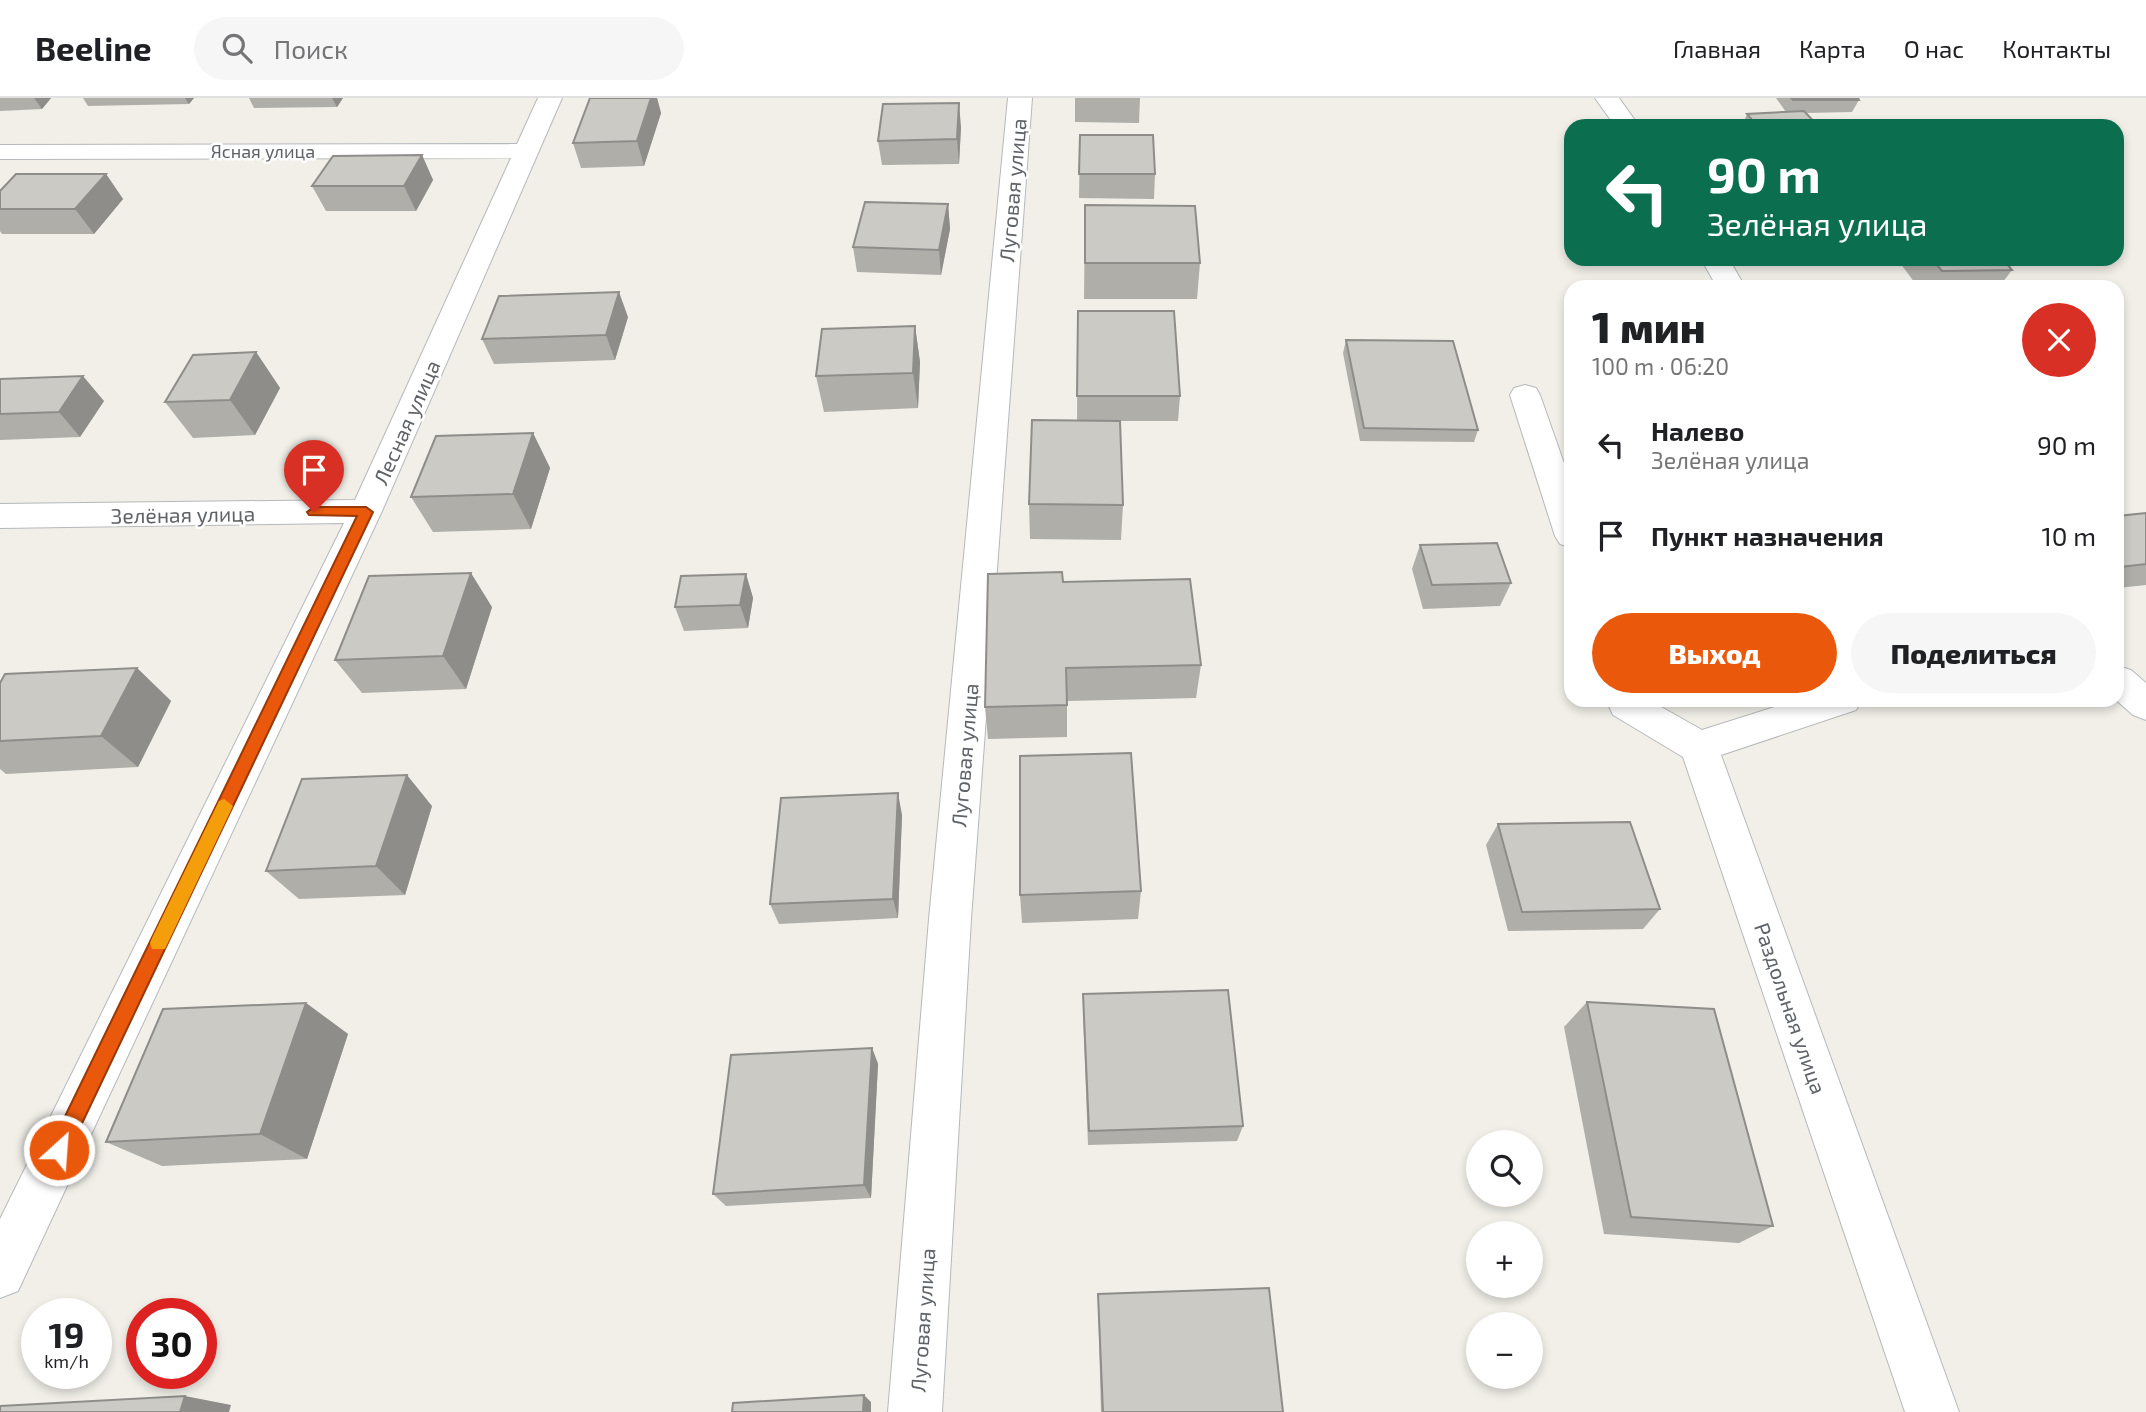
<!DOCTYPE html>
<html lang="ru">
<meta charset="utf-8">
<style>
:root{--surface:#fff;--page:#f6f6f6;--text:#202124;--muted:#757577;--line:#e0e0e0;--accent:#ea580c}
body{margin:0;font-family:"Exo 2",sans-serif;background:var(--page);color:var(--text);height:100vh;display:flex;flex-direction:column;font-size:26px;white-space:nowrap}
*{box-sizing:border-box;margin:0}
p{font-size:23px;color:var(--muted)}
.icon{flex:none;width:38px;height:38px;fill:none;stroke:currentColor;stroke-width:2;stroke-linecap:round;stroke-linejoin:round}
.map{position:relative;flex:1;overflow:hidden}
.sheet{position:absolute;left:1564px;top:182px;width:560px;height:427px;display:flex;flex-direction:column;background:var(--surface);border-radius:21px;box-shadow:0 4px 10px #0003}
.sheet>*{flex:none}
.top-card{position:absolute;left:1564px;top:21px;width:560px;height:147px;border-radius:21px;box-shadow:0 4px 10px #0003;background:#0b6e4f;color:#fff;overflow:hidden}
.tools{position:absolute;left:1466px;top:1032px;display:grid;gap:14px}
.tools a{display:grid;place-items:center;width:77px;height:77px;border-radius:50%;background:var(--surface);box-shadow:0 4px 10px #0003;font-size:35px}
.speed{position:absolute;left:21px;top:1200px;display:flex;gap:14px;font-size:35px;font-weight:700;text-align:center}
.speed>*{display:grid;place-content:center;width:91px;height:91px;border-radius:50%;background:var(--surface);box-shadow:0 4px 10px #0003;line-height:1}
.speed small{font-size:18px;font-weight:400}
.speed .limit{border:10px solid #d22;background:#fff;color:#111}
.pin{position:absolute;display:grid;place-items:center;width:60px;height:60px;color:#fff;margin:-72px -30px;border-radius:50% 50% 50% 0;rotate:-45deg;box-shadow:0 0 7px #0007}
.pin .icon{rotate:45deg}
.me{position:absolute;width:77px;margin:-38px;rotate:26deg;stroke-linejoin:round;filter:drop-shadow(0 0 5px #0008)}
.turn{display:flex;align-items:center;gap:24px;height:147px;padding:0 28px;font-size:32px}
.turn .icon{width:91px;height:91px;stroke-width:2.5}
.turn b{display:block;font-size:49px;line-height:60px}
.round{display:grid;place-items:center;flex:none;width:74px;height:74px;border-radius:37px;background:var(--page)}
.overview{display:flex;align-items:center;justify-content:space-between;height:119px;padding:0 28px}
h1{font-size:42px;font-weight:800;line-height:52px}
.primary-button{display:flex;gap:14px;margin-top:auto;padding:14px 28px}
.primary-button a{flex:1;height:80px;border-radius:42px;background:var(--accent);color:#fff;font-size:28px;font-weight:800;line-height:80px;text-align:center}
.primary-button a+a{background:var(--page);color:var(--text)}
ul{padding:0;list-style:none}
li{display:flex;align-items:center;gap:21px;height:91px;padding:0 28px}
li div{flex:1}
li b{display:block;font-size:26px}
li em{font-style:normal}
header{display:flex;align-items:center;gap:42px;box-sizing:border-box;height:98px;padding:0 35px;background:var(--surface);border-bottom:2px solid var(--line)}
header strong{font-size:33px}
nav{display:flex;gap:38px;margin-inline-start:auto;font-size:24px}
.search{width:490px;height:63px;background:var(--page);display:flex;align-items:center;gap:18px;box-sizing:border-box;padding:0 24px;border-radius:38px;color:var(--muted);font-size:26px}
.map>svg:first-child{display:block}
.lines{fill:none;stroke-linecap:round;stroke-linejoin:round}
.street-casing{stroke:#b5b8bc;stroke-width:2}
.street{fill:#fff;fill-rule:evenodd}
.wall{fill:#afaea9}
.shaded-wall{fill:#8f8d8a}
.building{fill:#cccac5;stroke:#8f8d8a;stroke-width:2}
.route{fill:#ea580c;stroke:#983908;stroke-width:2}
.slow{fill:#f59e0b}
.labels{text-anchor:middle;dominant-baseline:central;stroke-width:5;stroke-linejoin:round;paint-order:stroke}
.far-street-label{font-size:18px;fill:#5f6368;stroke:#fff}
.street-label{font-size:21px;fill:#5f6368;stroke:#fff}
</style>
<header>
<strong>Beeline</strong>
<div class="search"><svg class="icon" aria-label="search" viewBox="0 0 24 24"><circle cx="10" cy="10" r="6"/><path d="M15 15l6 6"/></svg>Поиск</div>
<nav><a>Главная</a><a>Карта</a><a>О нас</a><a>Контакты</a></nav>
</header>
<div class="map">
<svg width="2146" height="1314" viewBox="0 0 2146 1314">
<rect width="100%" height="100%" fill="#f1efe8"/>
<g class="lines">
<defs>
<path id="street" d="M538,0h24l-180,413 -364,780 -18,7v-79l344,-696 -344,5v-24l355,-4 156,-342 -511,1v-14l517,-1z
M1008,0h24l-61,821 -29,493h-54l41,-493z
M1595,0h24l20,28h-24z
M1701,161h28l16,28h-28z
M1525,287l11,3 4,7 32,91v62l-12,-4 -5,-8 -45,-141 4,-7z
M2118,568l13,4 15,13v37l-13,-5 -17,-15z
M1606,602h43l53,30 95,-30h65l-6,10 -135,45 238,657h-54l-222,-655 -70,-42z"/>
</defs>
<use href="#street" class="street-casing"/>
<use href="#street" class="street"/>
</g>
<path class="wall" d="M0,0h51l-9,11 -42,2z
M83,0h111l-5,6 -101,2z
M249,0h94l-6,9 -83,1z
M590,0h67l4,15 -17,53 -63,2 -8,-25z
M1075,0h65l-1,25 -64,-1z
M1776,0h82l1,2 -7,12 -47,1 13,13h-76l5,-12 39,-2z
M961,29l-2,37 -77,1 -4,-24z
M1080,37l75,39 -1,25 -75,-1z
M422,57l11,25 -17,31h-90l-14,-25z
M106,76l17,25 -29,35h-92l-2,-3v-40z
M948,106l2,25 -9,46 -84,-3 -4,-25z
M1085,107l115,58 -3,36h-113z
M1897,161h106l9,11 -13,17h-81z
M1078,213l102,85 -2,25h-58l3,84 -2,35 -91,-1 -1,-35 48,-84z
M628,219l-13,43 -121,4 -12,-25z
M915,228l5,36 -2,46 -94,4 -8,-36z
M1346,242l132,90 -4,12 -114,-1 -17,-88z
M256,254l24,36 -25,47 -62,3 -28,-36z
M0,281l104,22 -24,36 -80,3z
M533,335l17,35 -19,61 -98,3 -22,-35z
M2146,415v72l-28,3v-72z
M1420,447l91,38 -11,23 -77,3 -11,-40z
M746,476l7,24 -5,30 -64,3 -9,-24z
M1063,484l138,83 -5,33 -129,3v36l-79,2 -3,-32z
M492,509l-26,82 -104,4 -27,-33z
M137,570l34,33 -33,66 -132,7 -6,-5v-86z
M432,708l-27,89 -106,4 -33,-28z
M902,717l-4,103 -119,6 -9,-20z
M1498,726l162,85 -17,20 -135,2 -22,-86z
M1141,793l-3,28 -116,4 -2,-28z
M1083,896l160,132 -6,15 -149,4 -5,-133z
M1587,904l186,224 -34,17 -135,-9 -40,-207z
M306,905l42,31 -41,125 -145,7 -56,-24z
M872,950l6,16 -7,134 -145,8 -13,-12z
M1098,1196l185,118h-182l-3,-108z"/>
<path class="shaded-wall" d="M34,0h17l-9,11z
M185,0h9l-5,6z
M332,0h11l-6,9z
M651,0h6l4,15 -17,53 -7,-25z
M959,5l2,24 -2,37 -2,-25z
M422,57l11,25 -17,31 -12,-25z
M106,76l17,25 -29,35 -19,-25z
M948,106l2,25 -9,46 -2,-25z
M619,194l9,25 -13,43 -9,-25z
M915,228l5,36 -2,46 -5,-35z
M256,254l24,36 -25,47 -25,-35z
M83,278l21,25 -24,36 -21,-25z
M533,335l17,35 -19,61 -18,-35z
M471,475l21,34 -26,82 -23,-33z
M746,476l7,24 -5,30 -8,-23z
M137,570l34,33 -33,66 -37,-31z
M407,677l25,31 -27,89 -29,-29z
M898,695l4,22 -4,103 -5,-19z
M306,905l42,31 -41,125 -47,-25z
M872,950l6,16 -7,134 -7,-13z
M864,1297l7,7v10h-8z
M185,1298l46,9 -2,7h-49z"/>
<path class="building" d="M590,0h61l-14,43 -64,2z
M1791,0h67l1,2h-66z
M959,5l-2,36 -79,2 5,-37z
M1804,13l14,15h-61l-10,-12z
M1080,37h73l2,39h-76z
M422,57l-18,31h-92l21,-30z
M16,76h90l-31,35h-75v-18z
M865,104l83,2 -9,46 -86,-3z
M1085,107l110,1 5,57h-115z
M1932,161h71l9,11 -70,1z
M619,194l-13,43 -124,4 17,-43z
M1078,213h96l6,85h-103z
M915,228l-2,47 -97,3 6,-47z
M1346,242l107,1 25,89 -114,-2z
M256,254l-26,48 -65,2 28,-47z
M83,278l-24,36 -59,2v-35z
M1032,322l88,1 3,84 -94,-1z
M533,335l-20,61 -102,3 25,-61z
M2146,415v51l-26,3 -2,-3v-48z
M1497,445l14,40 -79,2 -12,-40z
M1062,474l1,10 127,-3 11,86 -135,3 1,37 -82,2 3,-133z
M471,475l-28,83 -108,4 34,-84z
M746,476l-6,31 -65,2 6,-31z
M137,570l-36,68 -101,5v-58l5,-9z
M1131,655l10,138 -121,4v-139z
M407,677l-31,91 -110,5 36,-92z
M898,695l-5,106 -123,5 11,-106z
M1630,724l30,87 -138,3 -24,-88z
M1228,892l15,136 -154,5 -6,-137z
M1587,904l127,7 59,217 -142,-9z
M306,905l-46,131 -154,8 57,-133z
M872,950l-8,137 -151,9 18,-139z
M1269,1190l14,124h-180l-5,-118z
M864,1297l-1,17h-131l1,-9z
M185,1298l-5,16h-180v-6z"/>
<path class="route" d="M314,409h52l7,5 -307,645 -7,3 -7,-3 -3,-7 3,-7 305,-627 -48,-1 -2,-3z"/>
<path class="slow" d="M224,701l9,7 -68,143h-13l-2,-6 2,-5 67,-137z"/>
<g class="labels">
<g class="far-street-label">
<text x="263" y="53">Ясная улица</text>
</g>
<g class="street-label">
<text transform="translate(1012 92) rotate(-85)">Луговая улица</text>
<text transform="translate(406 324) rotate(-66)">Лесная улица</text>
<text transform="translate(183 416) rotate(-1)">Зелёная улица</text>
<text transform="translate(964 657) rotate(-85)">Луговая улица</text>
<text transform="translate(1791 910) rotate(71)">Раздольная улица</text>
<text transform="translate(922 1222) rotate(-86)">Луговая улица</text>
</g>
</g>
</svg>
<div class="tools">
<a><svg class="icon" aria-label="search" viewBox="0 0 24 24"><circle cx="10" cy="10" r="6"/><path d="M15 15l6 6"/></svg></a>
<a>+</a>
<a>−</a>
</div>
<div class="speed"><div>19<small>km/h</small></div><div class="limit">30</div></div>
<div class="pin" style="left:314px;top:414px;background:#d93025"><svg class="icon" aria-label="arrive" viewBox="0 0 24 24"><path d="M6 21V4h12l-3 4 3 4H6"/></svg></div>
<svg class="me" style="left:59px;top:1052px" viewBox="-20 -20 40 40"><circle r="17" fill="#ea580c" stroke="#fff" stroke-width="3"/><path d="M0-11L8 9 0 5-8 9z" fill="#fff"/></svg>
<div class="top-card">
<div class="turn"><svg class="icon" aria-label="left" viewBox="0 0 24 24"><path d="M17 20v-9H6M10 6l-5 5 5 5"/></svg><div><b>90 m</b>Зелёная улица</div></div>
</div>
<section class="sheet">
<div class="overview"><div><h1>1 мин</h1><p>100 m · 06:20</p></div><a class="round" style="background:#d93025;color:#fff"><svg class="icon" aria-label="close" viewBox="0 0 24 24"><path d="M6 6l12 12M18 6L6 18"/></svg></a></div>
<ul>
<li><svg class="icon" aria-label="left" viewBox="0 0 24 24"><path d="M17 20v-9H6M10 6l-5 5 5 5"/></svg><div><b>Налево</b><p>Зелёная улица</p></div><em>90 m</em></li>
<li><svg class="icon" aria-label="arrive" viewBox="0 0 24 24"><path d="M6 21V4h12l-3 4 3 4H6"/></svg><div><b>Пункт назначения</b></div><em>10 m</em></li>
</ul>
<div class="primary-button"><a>Выход</a><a>Поделиться</a></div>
</section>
</div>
